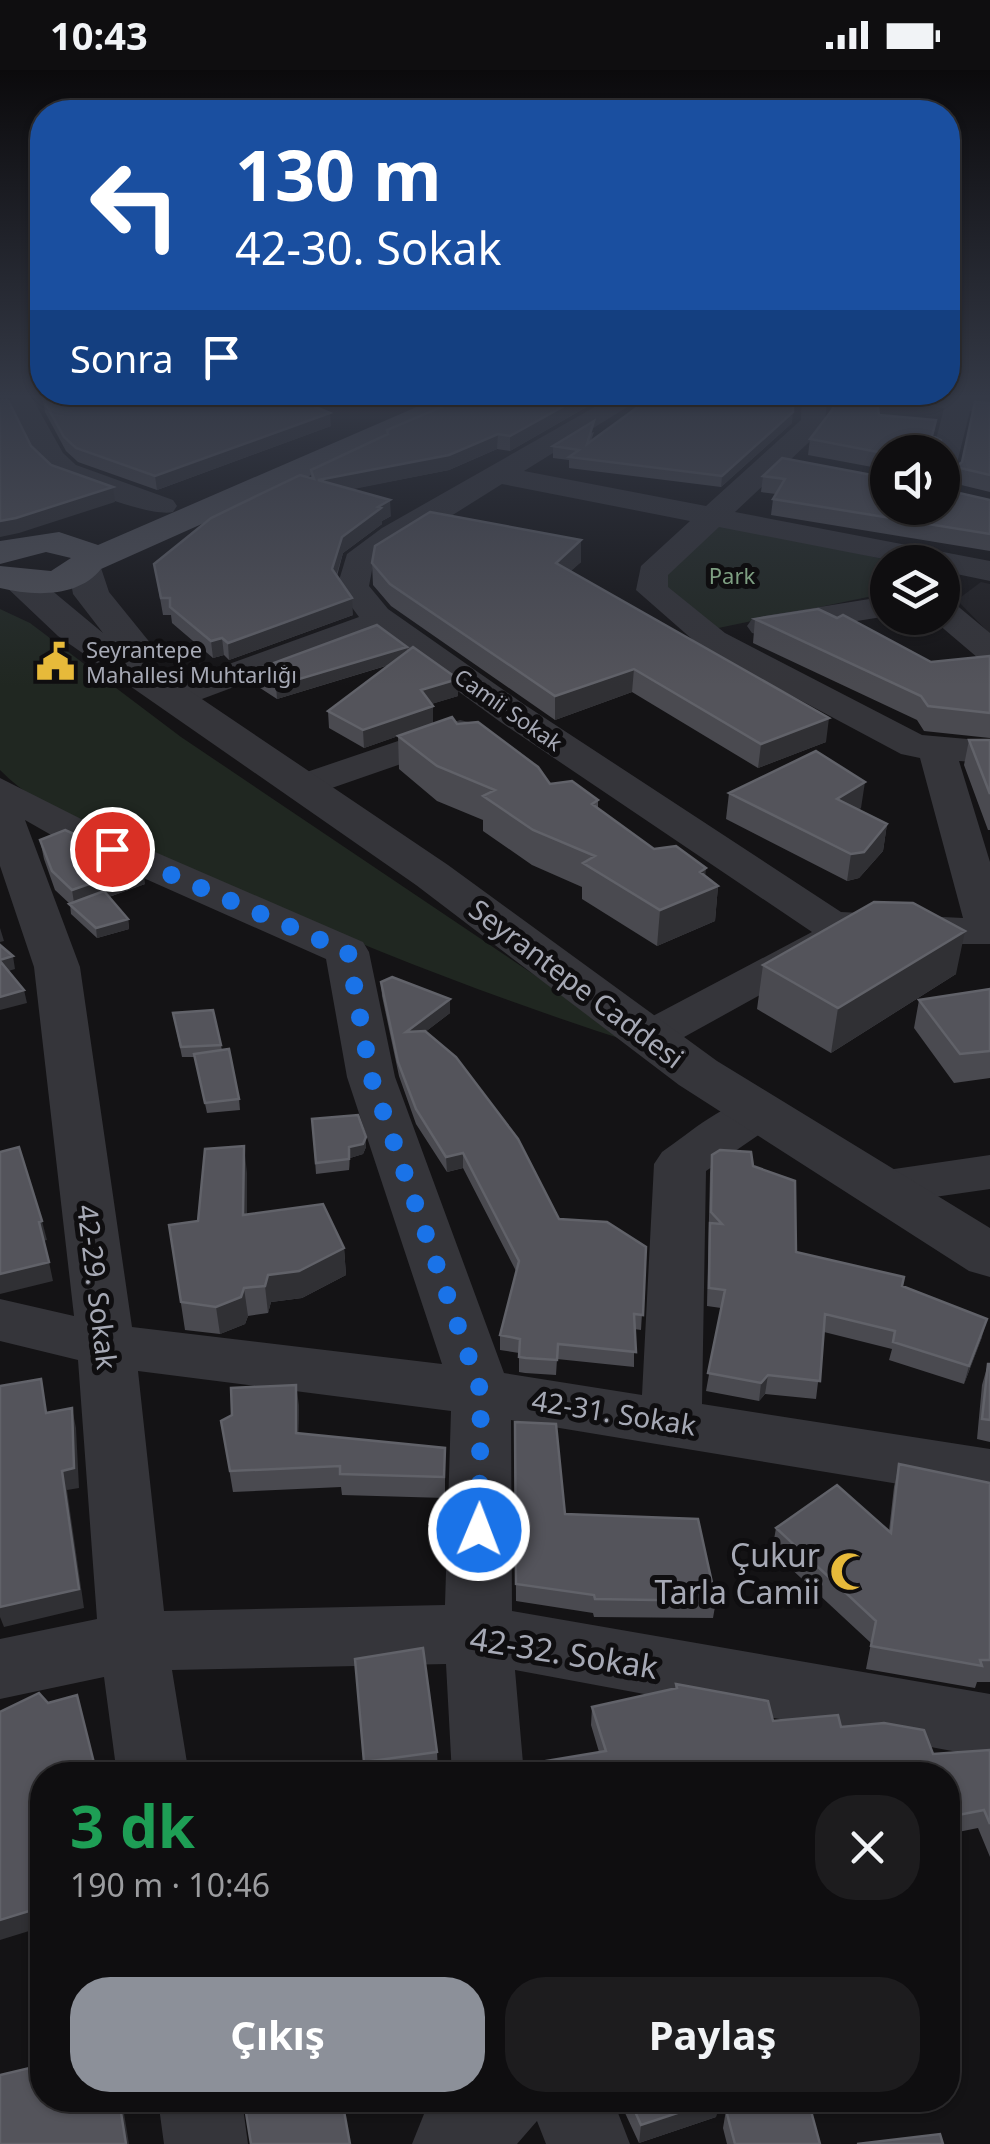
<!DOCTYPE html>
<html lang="tr">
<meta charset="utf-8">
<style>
:root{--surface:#0f0e10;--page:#1d1c1e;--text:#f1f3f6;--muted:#9b9c9f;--line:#2f2e30;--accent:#8c9099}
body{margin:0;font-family:"Noto Sans",sans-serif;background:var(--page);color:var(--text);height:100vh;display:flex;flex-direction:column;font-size:38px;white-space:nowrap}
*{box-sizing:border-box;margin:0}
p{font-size:32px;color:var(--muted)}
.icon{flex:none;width:55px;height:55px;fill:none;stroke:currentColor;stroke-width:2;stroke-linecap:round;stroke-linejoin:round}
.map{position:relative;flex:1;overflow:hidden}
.panel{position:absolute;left:30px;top:1692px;width:930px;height:350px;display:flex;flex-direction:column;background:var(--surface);border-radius:40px;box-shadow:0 2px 8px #0004,0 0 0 2px var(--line)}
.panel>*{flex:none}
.banner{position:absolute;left:30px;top:30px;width:930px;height:305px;border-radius:40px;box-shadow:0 2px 8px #0004,0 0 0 2px var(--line);background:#1a4fa0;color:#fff;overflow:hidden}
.tools{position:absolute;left:870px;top:365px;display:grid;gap:20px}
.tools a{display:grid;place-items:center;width:90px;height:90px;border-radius:50%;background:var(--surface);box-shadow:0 2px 8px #0004,0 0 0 2px var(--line);font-size:50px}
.pin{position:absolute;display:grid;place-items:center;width:85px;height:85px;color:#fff;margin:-42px;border:5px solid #fff;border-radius:50%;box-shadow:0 2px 10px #0007}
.me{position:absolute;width:110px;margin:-55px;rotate:1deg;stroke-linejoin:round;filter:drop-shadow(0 0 8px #0008)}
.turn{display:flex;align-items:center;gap:35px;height:210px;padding:0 40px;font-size:45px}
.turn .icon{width:130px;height:130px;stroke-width:2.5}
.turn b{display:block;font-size:70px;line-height:85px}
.then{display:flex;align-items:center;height:95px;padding:0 40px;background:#0003;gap:20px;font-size:38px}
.round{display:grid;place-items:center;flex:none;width:105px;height:105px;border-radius:40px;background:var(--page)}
.overview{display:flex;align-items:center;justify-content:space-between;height:170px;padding:0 40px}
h1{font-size:60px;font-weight:700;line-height:75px;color:#1e9e55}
.primary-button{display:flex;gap:20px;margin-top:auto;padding:20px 40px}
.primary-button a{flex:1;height:115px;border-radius:40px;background:var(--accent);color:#fff;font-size:40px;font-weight:700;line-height:115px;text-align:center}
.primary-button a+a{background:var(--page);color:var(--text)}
.status{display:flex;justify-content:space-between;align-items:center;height:70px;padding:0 50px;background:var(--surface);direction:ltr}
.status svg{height:28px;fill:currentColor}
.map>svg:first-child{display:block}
.built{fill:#201f22}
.green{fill:#202721}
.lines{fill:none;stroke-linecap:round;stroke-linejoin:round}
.minor{fill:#35353a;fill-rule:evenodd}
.tertiary{fill:#35353a;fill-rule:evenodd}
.primary{fill:#515259;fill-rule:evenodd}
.wall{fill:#4a4a50}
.shaded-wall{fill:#303034}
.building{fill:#54545b;stroke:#616269;stroke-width:2.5}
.route{stroke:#1a73e8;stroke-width:18;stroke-dasharray:0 32.4}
.labels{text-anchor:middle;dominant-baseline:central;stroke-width:10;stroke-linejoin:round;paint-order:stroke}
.far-park-label{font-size:22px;fill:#7e9f82;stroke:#0f0e10}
.far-poi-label{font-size:22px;fill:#a6a9b5;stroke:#0f0e10;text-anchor:start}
.far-street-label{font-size:22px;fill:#a6a9b5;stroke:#0f0e10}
.street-label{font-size:28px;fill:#a6a9b5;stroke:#0f0e10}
.near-poi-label{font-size:32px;fill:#a6a9b5;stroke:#0f0e10;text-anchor:end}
.near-street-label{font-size:32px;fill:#a6a9b5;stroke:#0f0e10}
</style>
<div class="status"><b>10:43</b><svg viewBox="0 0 49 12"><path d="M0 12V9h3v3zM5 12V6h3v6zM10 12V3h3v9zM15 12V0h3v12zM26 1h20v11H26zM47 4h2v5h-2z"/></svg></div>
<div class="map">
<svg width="990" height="2074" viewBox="0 0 990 2074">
<rect width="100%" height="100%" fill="#141315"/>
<path class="built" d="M981,512l9,2v50l-33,-34z"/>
<path class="green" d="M729,454l167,38h-8l-1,31 -183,38 -42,-34 -2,-24 56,-47z
M0,539l30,14 151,114 456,307c-160,-51 -310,-112 -463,-181 -56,-25 -130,-48 -174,-93z"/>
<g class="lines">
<path class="minor" d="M13,326h18l32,57 13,12 97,35 4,6 -4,6c-23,6 -115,-29 -131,-47 -15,-16 -23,-43 -33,-63z
M614,326h31l-121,75 182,35 95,-86 1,-24h26l-4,32 -89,84 255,49v20l-48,-10v-9h-43l-180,-35 -51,48v12l57,46 197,102 68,6v22l-31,-2 31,101v82h-105l-44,-5 3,4 -6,9 -172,95 -17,5 -17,-5 -7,-10 7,-10 180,-95 -313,-211 -121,-88 -192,72h-26l-5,-8 5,-8 199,-72 -22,-30 10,-33 35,-26zM502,414l188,37 -49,45 -5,24 65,57 200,107 19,4 43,160 -122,-6 -316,-207 -137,-96 -19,-23 4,-21z
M886,326l104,1v16l-20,-2 -18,72 -10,3v-34h-9l11,-44 -45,-4z
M888,526v20l-124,20 -12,-3 -5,-7 5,-7 12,-3z
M942,530l12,3 36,30v28l-12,-3 -47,-40h11z
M460,650l13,3 6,8 -6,8 -170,59 -14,-4 -6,-8 6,-8z
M0,708l95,48 268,116 6,10 26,125 109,296 138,22 12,-231 8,-12c33,-22 73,-62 114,-51l7,11 -7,11 -70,48 -4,233 288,45v50l-479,-79 1,191 478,83v64l-475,-88 9,105h-72l-6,-111 -274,6 17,105h-72l-13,-98 -104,22v-60l97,-20 -19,-259 -78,-19v-42l74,17 -40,-349 -34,-101zM25,750l42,24 259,115 21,118 95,287 -310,-37 -52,-360zM138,1301l313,40 -6,194 -281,6z
M990,1085v34l-111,16 -19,-5 -7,-13 7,-13z
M158,2030h84l6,44h-84z
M440,2030h173l17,44h-84l-9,-23 -20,23h-105l12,-30z"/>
<path class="tertiary" d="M86,485l12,4 11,33 51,63 -10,9 298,201 269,196 273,167v49l-21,-6 -290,-186 -263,-200 -358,-249 -57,-54 5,-8h26l71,59 -30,-39 -5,-28 6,-7z"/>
<path class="primary" d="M442,326h37l-4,6 -374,167c-23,29 -68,27 -101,19v-22l51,5 20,-13 -25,-6 -46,12v-23l59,-9 39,13z"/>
</g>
<path class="wall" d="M604,327l-94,54 -13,-2 -48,21 -98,19 40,27 -9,5v3l-39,29 -6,23 16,39 -124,45 -5,-5 -11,3 -41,-35 -1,-8h-8l-9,-51 157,-86v-8l76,-36v-4z
M43,329l288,27 -174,64 -79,-28 -12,-11 -21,-39z
M990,333v89l-37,-9 3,-16 6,-5z
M879,345l54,21 -45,16v18l-80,-15 2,-16z
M792,353l-71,64 -152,-19v-8l-16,-2v-12l41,-14 -3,9z
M763,406l227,24v51l-219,-36 2,-16 3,-5 -15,-2z
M581,492l-11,9 256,171 -68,26 -126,-76 -77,28 -164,-114 -18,-21 -1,-22z
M755,549l176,43 59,-6v82l-66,-7 -7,-11 -164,-77z
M407,577l1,4 50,28v17l-27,8 2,19 24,1 93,60 48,16v8l56,41 51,27 13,10 -3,35 -58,25 -75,-47v-12l-50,-22 -49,-34v-11l-46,-19 -38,-32 -1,-33 -34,12 -35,-20 -1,-17 61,-46 -112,34 -23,-15 -2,-13z
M969,670h21v90h-2l-24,-65z
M729,723l132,15 -3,1 29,15 -4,27 -24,27 -12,3 -121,-62z
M40,770l105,44 -36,13 19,22 1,10 -32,9 -26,-24 -1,-10 -15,-14 -11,-31z
M763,895l193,9 -125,79 -74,-44z
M381,912l69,17v14l-25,19 134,187 87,28 -5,83 -7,-1v38l-77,-8 -1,16 -31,-2 -6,-1v-19l-19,-3v-15l16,-64 -53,-103 -16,4 -31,-48 -17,-48 -17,-80z
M990,919v89l-36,5 -40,-55 5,-28z
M213,940l9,40 17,49 1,11 -33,3 -12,-56h-13l-9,-44z
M312,1049l54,18v10l-3,7 -13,4 -1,12 -33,4z
M712,1085l41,11 43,86 106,34 80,51 -18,47 -75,-24 3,-11 -68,-17 -8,67 -51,-5 -6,7 -53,-10 15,-83 -14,-2 3,-133z
M247,1103v41l97,34 2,27 -44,23 -31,4 -3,11 -20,3 -3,8 -25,10 -35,-4 -16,-105 29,-4z
M988,1294h2v78l-13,-3 5,-54z
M299,1335l-1,28 147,15v50l-103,-3 -1,-8 -108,5 -12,-71z
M515,1352l50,92 151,87 -3,17 -119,-1 -1,-4 -77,-12z
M899,1394l91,19v199h-13l-2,6 -109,-19 5,-26 -99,-92 4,-23 113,3 5,-44z
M355,1589l82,93 1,20 -21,3h-59l7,-1z
M676,1614l97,37 68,6 92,27 57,-4v107l-12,-29 -30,6v-59h-414v-12l65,-11 -8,-27 1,-18 83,-19z
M619,2030h100l-3,17 -77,26z
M726,2040l94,34h-93l-4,-16z"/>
<path class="shaded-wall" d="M582,326h23l-95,55v-15z
M793,342l-1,11 -71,64 1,-11z
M330,343l1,13 -174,64 -2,-14z
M498,364l-1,15 -48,21 -130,26 -1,-16z
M113,417l2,15 -96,31 -19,4v-16z
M390,430l1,16 -9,5v3l-39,29 -10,33 -1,-17 10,-32 36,-30z
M581,470v22l-25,23v-22z
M352,528l1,17 -124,45 -1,-17z
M222,568l2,17 -11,3 -2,-17z
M407,577l1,12 -131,40 -1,-13z
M634,599l-2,23 -77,28v-24z
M458,609v17l-36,11 -1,-17z
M433,636v18l-69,24 -1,-18z
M829,648l-3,24 -68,26 3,-24z
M865,712l-4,26 -28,17 4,-26z
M887,754l-4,27 -24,27 -12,3 4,-27z
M143,795l2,19 -70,25 -3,-19z
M706,798l-2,24 14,-6 -3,35 -58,25 3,-36z
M128,849l1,10 -32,9 -1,-10z
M0,858l4,13 -4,1z
M965,861l-9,43 -125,79 7,-45z
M13,886l2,13 -13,4 -2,-13z
M24,920l3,13 -27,7v-13z
M450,929v14l-43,33 -1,-14z
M366,1067v10l-3,7 -13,4 -1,12v-23z
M244,1076l3,27v69l-4,-27z
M463,1083v15l-16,4 -1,-15z
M42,1151l5,19 -4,1 -4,-19z
M344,1178l2,27 -44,23 -31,4 -3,11 -3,-27 3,-11z
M49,1192l4,19 -53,13v-20z
M244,1218l4,28 -3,8 -25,10 -4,-27z
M987,1249l-5,18 -18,47 5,-18z
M768,1305l-3,19 -6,7 2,-18z
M296,1315l3,20 -1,49 -2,-21z
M72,1338l4,20 3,60 -12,2 17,118 -80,19 -4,-10v-10l62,-136z
M42,1837v20l-42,13v-20z
M119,2030h7l-4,1 7,43h-3z
M719,2030l-3,17 -77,26 2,-18z"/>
<path class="building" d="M111,326h178l41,17 -175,63 -79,-28 -12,-11 -21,-38z
M467,326h115l-72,40 -12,-2 -49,21 -131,25 72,20 -12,7 3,1 -39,29 -10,32 20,29 -124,45 -6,-5 -11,3 -41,-34v-9h-9l-7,-34 57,-46 89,-43 14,4 -3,-9 77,-36 -1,-4z
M653,326h140v16l-71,64 -153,-19 10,-7 -26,-4 41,-25 -7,23z
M838,326h38l3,19 57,5 -4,16 9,4v12h-53v2l-78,-15 22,-29z
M0,330h8l23,46 20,19 62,22 -97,31 -16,3z
M975,332l15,1v72l-34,-8 6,-5z
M782,388l106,20v30h54v-19l48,11v34l-217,-35 12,-20 -22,-3z
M430,442l151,28 -25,23 273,155 -68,26 -127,-75 -79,27 -165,-112 -18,-21 3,-17z
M818,539l19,9 6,-3 88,47 59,-6v57l-62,-7 -7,-10 -166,-77z
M377,555l30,22 -131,39 -24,-15z
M413,577l45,32 -37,11 12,16 -70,24 -35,-19z
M452,647l5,7 21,-2 60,45 12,17 22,-3 26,19 -6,4 62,45 22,-3 30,22 -6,4 18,14 -58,24 -77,-47 12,-7 -62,-26 -50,-34 12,-6 -58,-24 -39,-30z
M969,670h21v54z
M816,681l49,31 -28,17 50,25 -23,28 -13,2 -122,-61z
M65,760l78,35 -71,25 -20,-19 -12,-31z
M104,821l24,28 -32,9 -27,-24z
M874,832l39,1 52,28 -127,77 -75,-43z
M0,875l13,11 -13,4z
M0,891l24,29 -24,7z
M392,907l58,22 -44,33 19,-1 31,26 62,82 41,80 48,3 39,25 -3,68 -9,-1 2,38 -78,-8 -1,16 -31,-2 -7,-1 1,-18 -20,-4 19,-74 -56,-108 -17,4 -30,-48 -18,-47 -17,-80z
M990,919v62l-30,3 -41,-54z
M213,940l8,35 -40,2 -8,-34z
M229,979l10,50 -34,4 -11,-49z
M358,1045l8,22 -3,7 -14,3v12l-33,4 -4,-44z
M244,1076l-1,69 80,-11 21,44 -45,23 -31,4 -3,11 -21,2 -3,9 -25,10 -35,-5 -12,-77 29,-4 7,-72z
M19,1077l23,74 -3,1 10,40 -49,12v-122z
M720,1080l31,2 2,14 42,15 1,71 108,25 -2,9 85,33 -18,47 -76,-24 2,-11 -70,-17 -5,67 -52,-6 -7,8 -53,-10 17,-83 -16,-2 1,-65 12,1 -11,-12 1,-57z
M988,1294h2v56l-8,-1z
M41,1309l5,34 26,-5 2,60 -12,3 17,118 -79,18v-221z
M296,1315v48l149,15 -1,29 -104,-3v-8l-110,5 -9,-50 11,-6 -1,-27z
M515,1352l41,2 9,90 133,5 18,82 -121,-2 -1,-4 -78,-11z
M899,1394l91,19v177h-10l2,6 -111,-20 5,-25 -100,-93 61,-43 54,48z
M423,1578l14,104 -73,10 -9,-103z
M676,1614l92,17 5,20 65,-6 3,12 43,-4 40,7 9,24 57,-4v74l-6,-14 -36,7v-42h-411l-3,-12 72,-12 -14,-44 85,-19z
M39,1623l9,10 29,-8 20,80h-55v132l-42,13v-208z
M393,1698l2,7h-36z
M42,1995v35h77l7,44h-126v-69z
M244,2030h98l8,44h-99z
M630,2030h87l-76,25z
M771,2030h37l12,44h-85l-9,-34z
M940,2064l3,10h-86z"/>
<linearGradient id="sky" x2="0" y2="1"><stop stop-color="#0b0a0c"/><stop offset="0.53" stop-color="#343946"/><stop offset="1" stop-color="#343946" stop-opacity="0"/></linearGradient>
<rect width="990" height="616" fill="url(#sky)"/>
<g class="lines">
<path class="route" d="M112,779l236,103 23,125 110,315 -2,138"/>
</g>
<defs>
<symbol id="civic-bare" viewBox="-9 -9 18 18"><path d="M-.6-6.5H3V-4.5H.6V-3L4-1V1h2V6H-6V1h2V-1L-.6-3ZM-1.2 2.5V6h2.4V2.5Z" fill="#e7ba3a" stroke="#0f0e10" stroke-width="2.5" paint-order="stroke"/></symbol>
<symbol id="mosque-bare" viewBox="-9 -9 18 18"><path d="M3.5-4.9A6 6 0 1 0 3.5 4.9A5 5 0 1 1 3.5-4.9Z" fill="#e7ba3a" stroke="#0f0e10" stroke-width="2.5" paint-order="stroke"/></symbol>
</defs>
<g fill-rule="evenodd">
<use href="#civic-bare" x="28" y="564" width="55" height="55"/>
<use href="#mosque-bare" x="822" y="1474" width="55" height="55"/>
</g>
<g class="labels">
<g class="far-park-label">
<text x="732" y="505">Park</text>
</g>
<g class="far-poi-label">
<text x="86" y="579">Seyrantepe<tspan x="86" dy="25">Mahallesi Muhtarlığı</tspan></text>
</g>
<g class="far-street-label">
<text transform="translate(509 639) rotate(35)">Camii Sokak</text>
</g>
<g class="street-label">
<text transform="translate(577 913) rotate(37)">Seyrantepe Caddesi</text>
<text transform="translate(98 1217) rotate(83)">42-29. Sokak</text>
<text transform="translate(614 1342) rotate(9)">42-31. Sokak</text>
</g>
<g class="near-poi-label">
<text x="820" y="1484">Çukur<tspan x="820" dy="37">Tarla Camii</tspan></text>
</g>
<g class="near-street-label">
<text transform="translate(564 1582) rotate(9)">42-32. Sokak</text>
</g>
</g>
</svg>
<div class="tools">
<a><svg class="icon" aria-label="sound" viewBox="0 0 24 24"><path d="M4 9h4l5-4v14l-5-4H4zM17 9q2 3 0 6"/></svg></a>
<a><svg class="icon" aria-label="layers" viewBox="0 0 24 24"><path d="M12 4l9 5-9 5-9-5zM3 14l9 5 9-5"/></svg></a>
</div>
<div class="pin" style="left:112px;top:779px;background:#d93025"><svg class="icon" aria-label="arrive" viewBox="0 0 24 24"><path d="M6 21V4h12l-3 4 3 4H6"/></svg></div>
<svg class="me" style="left:479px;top:1460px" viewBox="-20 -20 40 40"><circle r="17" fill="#1a73e8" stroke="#fff" stroke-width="3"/><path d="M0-11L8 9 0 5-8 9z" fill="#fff"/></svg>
<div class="banner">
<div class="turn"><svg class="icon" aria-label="left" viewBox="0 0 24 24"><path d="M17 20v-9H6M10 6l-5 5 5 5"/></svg><div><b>130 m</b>42-30. Sokak</div></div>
<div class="then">Sonra<svg class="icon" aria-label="arrive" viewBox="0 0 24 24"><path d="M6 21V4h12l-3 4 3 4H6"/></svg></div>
</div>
<section class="panel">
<div class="overview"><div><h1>3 dk</h1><p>190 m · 10:46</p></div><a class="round"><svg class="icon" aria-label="close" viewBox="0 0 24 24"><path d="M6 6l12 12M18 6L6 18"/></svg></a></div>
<div class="primary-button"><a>Çıkış</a><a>Paylaş</a></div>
</section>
</div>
